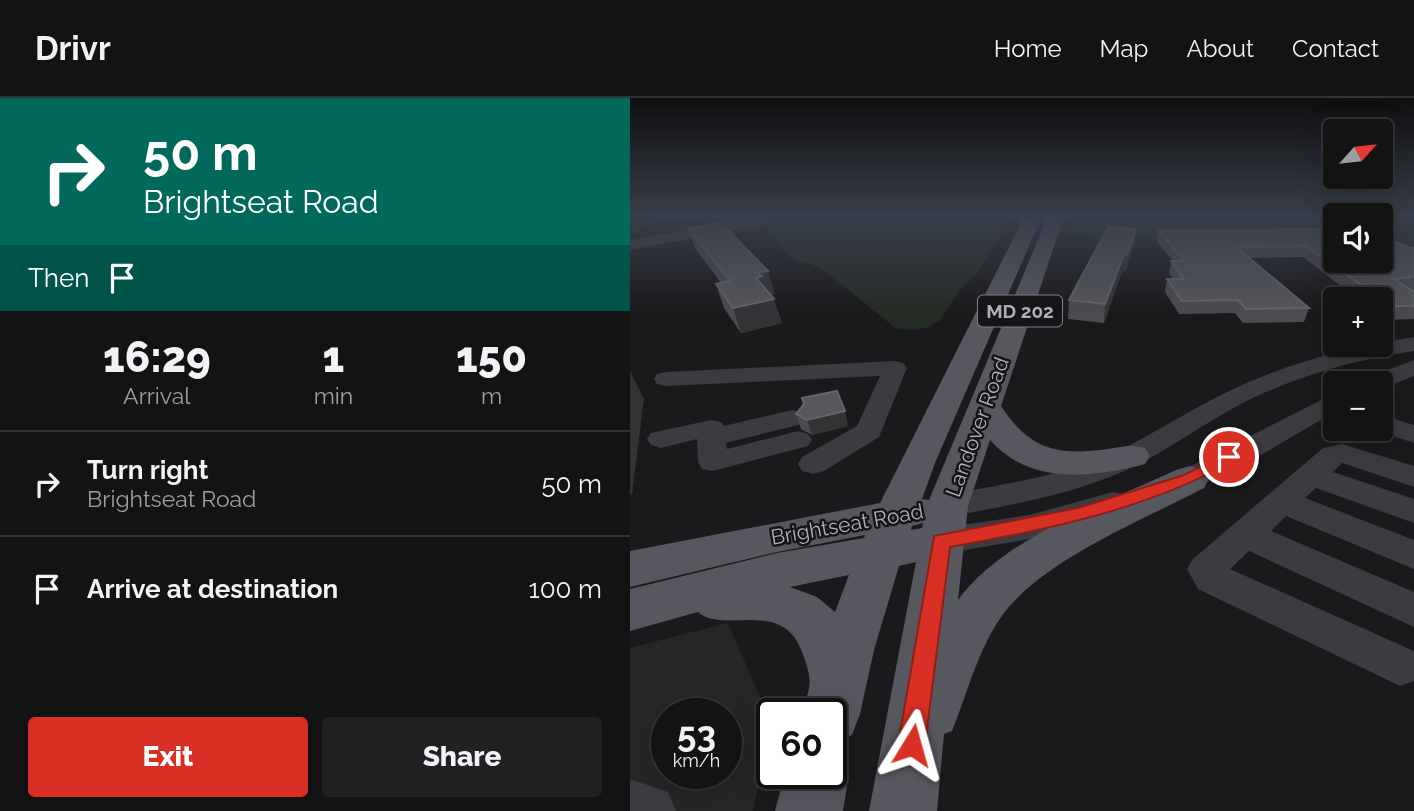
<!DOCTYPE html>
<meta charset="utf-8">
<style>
:root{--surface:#141314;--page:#212022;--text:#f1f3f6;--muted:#9d9ea0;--line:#333234;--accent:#d93025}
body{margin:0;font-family:Raleway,sans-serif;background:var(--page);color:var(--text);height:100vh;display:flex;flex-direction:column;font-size:26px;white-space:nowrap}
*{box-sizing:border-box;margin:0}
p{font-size:23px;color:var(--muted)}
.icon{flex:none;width:38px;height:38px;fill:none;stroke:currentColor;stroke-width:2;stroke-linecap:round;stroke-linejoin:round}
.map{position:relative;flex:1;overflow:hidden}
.side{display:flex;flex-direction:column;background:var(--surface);width:630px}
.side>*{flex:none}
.hud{background:#00695c;color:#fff;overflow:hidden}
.needle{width:46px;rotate:63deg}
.controls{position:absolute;left:693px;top:21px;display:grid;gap:14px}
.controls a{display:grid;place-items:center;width:70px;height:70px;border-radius:7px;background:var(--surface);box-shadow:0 7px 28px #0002,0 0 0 2px var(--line);font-size:35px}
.speed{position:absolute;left:21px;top:600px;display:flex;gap:14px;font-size:35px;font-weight:700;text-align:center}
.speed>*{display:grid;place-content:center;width:91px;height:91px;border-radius:50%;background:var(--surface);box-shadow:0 7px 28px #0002,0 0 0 2px var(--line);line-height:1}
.speed small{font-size:18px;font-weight:400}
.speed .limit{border:4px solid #111;border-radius:10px;background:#fff;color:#111}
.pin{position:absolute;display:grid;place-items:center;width:60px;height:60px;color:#fff;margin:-30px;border:4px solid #fff;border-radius:50%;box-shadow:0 2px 7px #0007}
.me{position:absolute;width:77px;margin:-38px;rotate:8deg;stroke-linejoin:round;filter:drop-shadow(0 0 5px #0008)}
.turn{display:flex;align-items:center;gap:24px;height:147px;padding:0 28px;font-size:32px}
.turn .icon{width:91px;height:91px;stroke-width:2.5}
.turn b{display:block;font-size:49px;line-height:60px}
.then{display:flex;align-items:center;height:66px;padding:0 28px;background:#0003;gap:14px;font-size:26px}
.eta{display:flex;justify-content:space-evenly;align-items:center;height:119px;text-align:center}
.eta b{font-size:42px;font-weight:800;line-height:49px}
.cta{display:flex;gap:14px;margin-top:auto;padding:14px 28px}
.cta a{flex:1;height:80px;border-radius:7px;background:var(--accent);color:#fff;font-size:28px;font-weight:800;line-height:80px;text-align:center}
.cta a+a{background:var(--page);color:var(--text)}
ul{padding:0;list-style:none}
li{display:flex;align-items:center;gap:21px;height:105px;padding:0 28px;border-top:2px solid var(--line)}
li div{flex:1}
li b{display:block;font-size:26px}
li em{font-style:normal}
header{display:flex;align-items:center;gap:42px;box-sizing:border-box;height:98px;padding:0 35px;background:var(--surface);border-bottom:2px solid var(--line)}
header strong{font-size:33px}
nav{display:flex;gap:38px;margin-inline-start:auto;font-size:24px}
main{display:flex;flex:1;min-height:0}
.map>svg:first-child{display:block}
.built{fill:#262528;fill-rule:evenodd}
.green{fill:#242b25}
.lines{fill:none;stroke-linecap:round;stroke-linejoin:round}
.minor{fill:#3b3b40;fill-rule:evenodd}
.major{fill:#57585f;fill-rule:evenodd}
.wall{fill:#4b4b50}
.shaded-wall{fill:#333336}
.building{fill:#56565b;stroke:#64646a;stroke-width:2}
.route{fill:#d93025;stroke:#8d1f18;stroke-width:2}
.labels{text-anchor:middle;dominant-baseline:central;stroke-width:5;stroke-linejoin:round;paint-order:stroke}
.shield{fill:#151416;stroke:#7f8089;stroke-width:2}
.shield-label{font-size:19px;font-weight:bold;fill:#adafba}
.street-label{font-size:21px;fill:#adafba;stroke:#151416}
</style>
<header>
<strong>Drivr</strong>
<nav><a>Home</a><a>Map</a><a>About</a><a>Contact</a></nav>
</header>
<main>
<section class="side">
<div class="hud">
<div class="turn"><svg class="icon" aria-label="right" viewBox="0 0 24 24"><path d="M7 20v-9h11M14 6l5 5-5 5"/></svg><div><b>50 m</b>Brightseat Road</div></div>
<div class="then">Then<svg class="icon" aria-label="arrive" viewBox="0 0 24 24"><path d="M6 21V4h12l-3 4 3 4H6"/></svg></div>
</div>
<div class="eta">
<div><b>16:29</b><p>Arrival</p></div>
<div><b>1</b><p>min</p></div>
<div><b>150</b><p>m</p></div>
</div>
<ul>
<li><svg class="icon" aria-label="right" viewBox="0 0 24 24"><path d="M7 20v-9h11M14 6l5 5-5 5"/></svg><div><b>Turn right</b><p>Brightseat Road</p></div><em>50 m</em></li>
<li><svg class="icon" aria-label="arrive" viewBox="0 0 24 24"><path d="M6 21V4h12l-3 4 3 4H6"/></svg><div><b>Arrive at destination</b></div><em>100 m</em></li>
</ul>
<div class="cta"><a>Exit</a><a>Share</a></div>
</section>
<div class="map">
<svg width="784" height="713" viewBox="0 0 784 713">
<rect width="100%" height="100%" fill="#1a191b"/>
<path class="built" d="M98,525l44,101 -19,87h-123v-163zM37,616h59v60h-59z"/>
<path class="green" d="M0,118h129c-15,5 -43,14 -56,3 -22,0 -59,-1 -73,18z
M158,118h224l-36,59 -15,13 -21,32 -13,8 -17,2 -15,-2 -66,-54 -16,-9 -18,-4 -32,-33z
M444,118h261v18l-212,5 -59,-4z
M751,118h33v36l-33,-10z"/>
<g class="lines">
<path class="minor" d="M133,119l7,4 -2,3 -138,26v-10z
M784,239v14c-62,9 -121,26 -177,55 -39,21 -74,48 -115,66 -56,24 -116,34 -175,45l-12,-3 -5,-8 5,-8 12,-3c51,-10 103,-17 151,-36 42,-16 79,-42 119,-62 62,-32 131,-50 197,-60z
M784,262v16l-33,13v-6h-18l3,-5z
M265,263l8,2 4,5 -28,69 -55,34 -11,3 -11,-3 -4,-7 4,-7 55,-31 23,-50 -214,10 -9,-2 -3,-5 3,-5 9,-2z
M705,295v19c-36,19 -144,91 -179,81l-5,-7 5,-7 23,-7z
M162,312l10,2 4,6 -4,6 -76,19 1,6 71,-18 10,3 4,6 -4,6 -95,25 -11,-2 -4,-7 -1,-23 -36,9 -10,-3 -4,-6 4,-6 60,-13 10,2 3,4z
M751,317l33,10v18l-43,-14h10z
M712,346l72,22v21l-72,-24 -9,9 81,27v24l-98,-35 -11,10 109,42v29l-128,-53 -15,15 143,61v35l-165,-76 -19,18 184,82v30l-14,5 -202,-97 -11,-20 6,-10 130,-111z
M483,394l12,3 5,8 -5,8 -96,28 -88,15 -13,-4 -5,-9 5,-9 13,-4 88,-13z
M0,681l38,13 8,19h-46z"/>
<path class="major" d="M418,118h16l-63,190c29,44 56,50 107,43 14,-2 23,-5 37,-1l5,8 -5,8c-54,14 -115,21 -155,-24l-22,66 -10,94c47,-64 148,-97 218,-130l14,-4 14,4 5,9 -5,9c-61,32 -159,71 -200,125 -26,35 -36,79 -52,118l-8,3 -7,77h-68l47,-249 -17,4 -25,84 -14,64 -8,21 -21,8v-29h-29c9,-31 11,-32 0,-62 -20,-55 -79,-17 -104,-40l-68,19v-42l147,-36 87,-15 1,-3 -93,18 -142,34v-36l250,-48 141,-280 3,-4h12l3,4 -104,240 -13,36 7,1zM293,425l-1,5 -11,2 1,-4zM219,477l-14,37 -18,-15 -27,-10z
M201,650l9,3 9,23 -6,37h-68l10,-37h46z"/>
</g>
<path class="wall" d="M58,130l87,66 -4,1 11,28 -41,10 -17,-25 -8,-24 5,-1 -26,-35z
M506,131l-2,15 -8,26 -5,4 -17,49 -36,-4 1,-19z
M529,133l255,17v42h-3l3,2v27l-28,1 -5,-4v-17h-23l-55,-42 -54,1 60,50 -5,14 -61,1 -8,-10 -56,1 -14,-22 2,-13h6l-4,-6 2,-12h2l-16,-19z
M166,316l52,12 -36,9 -11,-6z"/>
<path class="shaded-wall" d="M506,131l-2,15 -8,26 -5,4 -17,49 1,-19 18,-47z
M138,173l7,23 -8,2 -11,-18 2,-5z
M144,201l8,24 -41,10 -8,-25z
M0,273l14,28 -12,96h-2z
M215,313l3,15 -36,9 -5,-15z"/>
<path class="building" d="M91,125l47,48 -10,2 4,3 -6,2 18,21 -41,9 -17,-24 14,-3 -42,-53z
M478,129l28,2 -8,24 -5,4 -18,47 -36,-4z
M705,131v32h46v-26l28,13h5v29l-20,2 20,13v14h-23l-85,-60 -70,1 73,61 -63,1 -8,-9 -56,1 -15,-22h17l-13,-18h13l-25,-30z
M207,293l8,20 -38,9 -11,-6 8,-10 -2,-6z"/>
<linearGradient id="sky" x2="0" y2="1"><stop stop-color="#0e0e0f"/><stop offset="0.54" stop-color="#383e4a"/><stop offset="1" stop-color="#383e4a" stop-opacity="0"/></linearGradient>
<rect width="784" height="217" fill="url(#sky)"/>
<path class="route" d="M599,354l8,5 -2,3c-87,49 -188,70 -285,87l-25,198 -4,9 -9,4 -10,-4 -4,-9 36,-209 144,-28 106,-33z"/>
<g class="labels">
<rect class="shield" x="348" y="197.5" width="84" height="31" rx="5"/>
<g class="shield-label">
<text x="390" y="213">MD 202</text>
</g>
<g class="street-label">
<text transform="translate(347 329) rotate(-70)">Landover Road</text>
<text transform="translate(217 426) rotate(-10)">Brightseat Road</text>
</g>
</g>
</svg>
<div class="controls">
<a><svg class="needle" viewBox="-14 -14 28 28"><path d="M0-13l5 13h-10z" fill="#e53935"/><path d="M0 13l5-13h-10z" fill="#9d9ea0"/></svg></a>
<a><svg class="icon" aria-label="sound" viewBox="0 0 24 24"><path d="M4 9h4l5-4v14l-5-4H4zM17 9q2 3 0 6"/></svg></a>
<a>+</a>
<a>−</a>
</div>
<div class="speed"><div>53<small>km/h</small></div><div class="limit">60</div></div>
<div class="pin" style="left:599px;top:359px;background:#d93025"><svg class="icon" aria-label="arrive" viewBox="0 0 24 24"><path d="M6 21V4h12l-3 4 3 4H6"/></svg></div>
<svg class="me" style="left:282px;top:647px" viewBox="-20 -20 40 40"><path d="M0-17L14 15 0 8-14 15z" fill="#d93025" stroke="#fff" stroke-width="4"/></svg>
</div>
</main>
